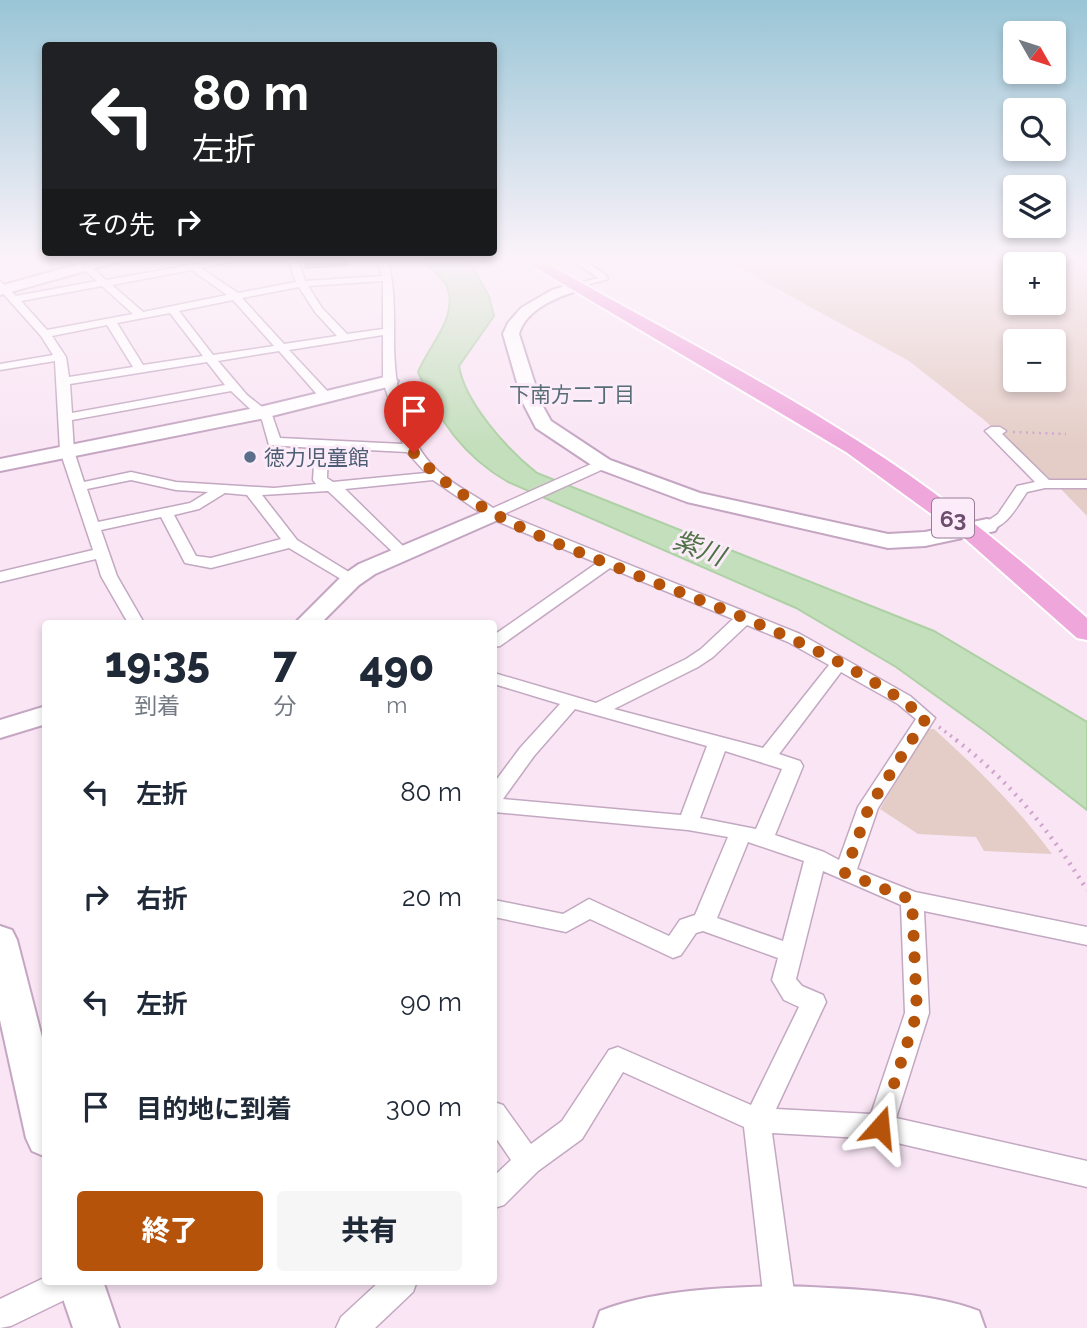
<!DOCTYPE html>
<html lang="ja">
<meta charset="utf-8">
<style>
:root{--surface:#fff;--page:#f6f6f7;--text:#1f2937;--muted:#747a83;--accent:#b45309}
body{margin:0;font-family:Raleway,"Noto Sans JP",sans-serif;background:var(--page);color:var(--text);height:100vh;display:flex;flex-direction:column;font-size:26px;white-space:nowrap}
*{box-sizing:border-box;margin:0}
p{font-size:23px;color:var(--muted)}
.icon{flex:none;width:38px;height:38px;fill:none;stroke:currentColor;stroke-width:2;stroke-linecap:round;stroke-linejoin:round}
.map{position:relative;flex:1;overflow:hidden}
.sheet{position:absolute;left:42px;top:620px;width:455px;height:665px;display:flex;flex-direction:column;background:var(--surface);border-radius:7px;box-shadow:0 4px 10px #0003}
.sheet>*{flex:none}
.top-card{position:absolute;left:42px;top:42px;width:455px;height:214px;border-radius:7px;box-shadow:0 4px 10px #0003;background:#202124;color:#fff;overflow:hidden}
.needle{width:46px;rotate:129deg}
.tools{position:absolute;left:1003px;top:21px;display:grid;gap:14px}
.tools a{display:grid;place-items:center;width:63px;height:63px;border-radius:7px;background:var(--surface);box-shadow:0 4px 10px #0003;font-size:35px}
.pin{position:absolute;display:grid;place-items:center;width:60px;height:60px;color:#fff;margin:-72px -30px;border-radius:50% 50% 50% 0;rotate:-45deg;box-shadow:0 0 7px #0007}
.pin .icon{rotate:45deg}
.me{position:absolute;width:77px;margin:-38px;rotate:18deg;stroke-linejoin:round;filter:drop-shadow(0 0 5px #0008)}
.turn{display:flex;align-items:center;gap:24px;height:147px;padding:0 35px;font-size:32px}
.turn .icon{width:91px;height:91px;stroke-width:2.5}
.turn b{display:block;font-size:49px;line-height:60px}
.then{display:flex;align-items:center;height:66px;padding:0 35px;background:#0003;gap:14px;font-size:26px}
.eta{display:flex;justify-content:space-evenly;align-items:center;height:119px;text-align:center}
.eta b{font-size:42px;font-weight:800;line-height:49px}
.action{display:flex;gap:14px;margin-top:auto;padding:14px 35px}
.action a{flex:1;height:80px;border-radius:7px;background:var(--accent);color:#fff;font-size:28px;font-weight:800;line-height:80px;text-align:center}
.action a+a{background:var(--page);color:var(--text)}
ul{padding:0;list-style:none}
li{display:flex;align-items:center;gap:21px;height:105px;padding:0 35px}
li div{flex:1}
li b{display:block;font-size:26px}
li em{font-style:normal}
.map>svg:first-child{display:block}
.green{fill:#e4cdc6;fill-rule:evenodd}
.water{fill:#c4dfbc;stroke:#add0a4;stroke-width:2}
.lines{fill:none;stroke-linecap:round;stroke-linejoin:round}
.street-casing{stroke:#c3a8c1;stroke-width:3}
.secondary-casing{stroke:#c4a5c2;stroke-width:4}
.primary-casing{stroke:#fff;stroke-width:4}
.path-far2{stroke:#cfa4cd;stroke-width:2.5;stroke-dasharray:2 4.5;stroke-linecap:butt}
.path-far1{stroke:#cfa4cd;stroke-width:3.5;stroke-dasharray:2 5;stroke-linecap:butt}
.path{stroke:#cfa4cd;stroke-width:4.5;stroke-dasharray:2 6;stroke-linecap:butt}
.street{fill:#fff;fill-rule:evenodd}
.secondary{fill:#fff;fill-rule:evenodd}
.primary{fill:#efa6db;fill-rule:evenodd}
.shaded-wall{fill:#a486a3}
.building{fill:#eac0e9;stroke:#a486a3;stroke-width:2}
.route{stroke:#b45309;stroke-width:12;stroke-dasharray:0 21.6}
.service-dot{fill:#5c6f8a;stroke:#fcebf8;stroke-width:2.5}
.labels{text-anchor:middle;dominant-baseline:central;stroke-width:6;stroke-linejoin:round;paint-order:stroke}
.far-neighbourhood-label{font-size:21px;fill:#586e77;stroke:#fcebf8}
.far-service-label{font-size:21px;fill:#4e5e75;stroke:#fcebf8;text-anchor:start}
.shield{fill:#fcebf8;stroke:#997d97;stroke-width:2}
.shield-label{font-size:23px;font-weight:bold;fill:#6e4e6e}
.water-label{font-size:26px;font-style:italic;fill:#4d7244;stroke:#fcebf8}
</style>
<div class="map">
<svg width="1087" height="1328" viewBox="0 0 1087 1328">
<rect width="100%" height="100%" fill="#f9e5f4"/>
<path class="green" d="M723,259h364v257l-29,-30 -75,-67 -74,-58zM1015,264h39v39h-39zM1015,341h39v39h-39z
M927,729h7c43,39 83,78 118,125l-68,-3 -8,-14 -58,-3 -38,-25z"/>
<path class="water" d="M421,259h47l21,37 5,20 -35,50c6,37 49,84 78,107l397,158 153,91v88l-102,-79 -89,-64 -100,-59 -288,-126c-44,-25 -71,-63 -90,-110 10,-26 41,-55 29,-85 -4,-10 -18,-20 -26,-28z"/>
<g class="lines">
<defs>
<path id="street" d="M64,259c19,0 28,9 42,21l118,-21h20l-43,9 37,25 58,-11 -8,-23h10l7,22 77,-5 -5,-17h10c8,25 7,54 7,79 0,48 8,100 45,134 16,14 37,24 54,36l105,-47h10v6l-104,47 296,120 110,62 25,22 -57,90 -21,61 58,23 172,35v18l-163,-34 5,102 -33,105 191,43v26l-207,-48 -108,-6 27,195h-32l-23,-201 -121,-55 -41,67 -44,32 -34,34 -10,3v-32l17,-16 -17,-25v-33l9,3 28,39 31,-23 47,-71 9,-3 133,58 48,-98 -15,-7 -12,-20 6,-22 -75,-27 -7,2 -15,22 -8,3 -83,-39 -24,13 -72,-15v-17l69,14 26,-15 80,37 11,-16 15,-5 33,-78 -40,-7 -194,-18v-29l26,-35 40,-44 -66,-20v-11l102,30 90,-44 15,-10 32,-30 -123,-51 -110,78 -6,1v-12l103,-72 -110,-46 -54,-37 -88,9 61,60 3,3 -8,5 -5,-2 -68,-64 -66,4 35,45 60,37 2,3 -8,5 -62,-37 -78,20 -26,-5 -24,-46 -60,13 16,46 27,47h-16l-27,-47 -5,-17 -96,23v-10l93,-22 -33,-99 -5,-90 -55,9v-6l53,-9 -12,-19 -41,-46v-9l16,15 81,-15 -15,-13zM192,270l35,25 -84,17 -31,-27zM383,281v48l-36,5 -25,-26 -14,-22zM102,286l31,28 -86,16 -26,-29zM299,287l16,25 22,24 -53,8 -42,-46zM233,300l41,46 -61,9 -34,-44zM170,313l33,43 -60,9 -26,-42zM107,325l26,42 -64,10 -3,-20 -14,-21zM383,335v46l20,63 -123,-6 -8,-23 -25,-20 -29,-34 61,-10 43,49h8v-6l-41,-44zM207,362l18,23 -153,28 -2,-29zM231,391l31,29 7,25 46,3 -2,32 3,4 -42,4 -98,-6 -45,-10 -47,10 -10,-31 -2,-31zM328,448l79,4 19,21 -93,9 -6,-4zM131,480l45,10 32,2 -18,11 -92,19 -11,-33zM225,493l22,2 34,44 -70,19 -15,-2 -22,-41 25,-6zM747,625l41,17 41,23 -66,83 -149,-39 84,-42 15,-10zM841,672l57,32 18,15 -58,88 -19,53 -15,-8 -49,-17 28,-69 -3,-5 -21,-7zM575,709l132,37 -26,69 -178,-16 31,-43zM725,751l57,18 -26,60 -56,-11zM748,842l56,19 -21,80 -66,-23zM823,871l78,34 4,108 -34,101 -95,-5 50,-107 -3,-7 -21,-9 -6,-7z
M571,259h11l24,16 2,4 -36,10v-4l26,-7z
M1000,427l6,4 -4,3 47,46h38v8h-42l-18,4c-11,16 -23,41 -45,37l-2,-3 18,-12 19,-28 18,-4 -50,-51 6,-4z
M46,1277v4h39l-4,11 -70,34 -11,2v-29z
M380,1281h37l-4,11 -38,36h-39l5,-11z"/>
<path id="secondary" d="M97,259h22l-2,3 -117,33v-9z
M575,283l5,1 2,3 -2,3c-23,7 -54,19 -61,44l22,69 10,18 59,39 90,33 188,41 37,-2 62,-13 8,2 3,5 -3,5 -70,15 -37,2 -201,-46 -91,-34 -60,-40 -13,-25 -20,-69 5,-11 13,-15 31,-18z
M389,376l9,5 -3,4 -135,34 -260,52v-12l260,-52z
M492,508l8,1 3,5 -3,5 -125,55 -16,11 -38,38h-26l48,-48 16,-11z
M46,706v18l-46,14v-18z
M0,926l12,4 5,10 29,113v104l-14,-6 -6,-13 -26,-118z
M57,1281h46l16,47h-46z
M782,1286c55,2 147,5 197,25l6,17h-391l6,-17c52,-21 126,-24 182,-25z"/>
<path id="primary" d="M521,259h18c107,61 218,117 322,184 81,51 154,112 226,175v22l-10,-2 -114,-101 -117,-85z"/>
</defs>
<use href="#street" class="street-casing"/>
<use href="#secondary" class="secondary-casing"/>
<use href="#primary" class="primary-casing"/>
<path class="path-far2" d="M1013,432l53,2"/>
<path class="path-far1" d="M939,727l20,15"/>
<path class="path" d="M956,740c54,41 96,94 131,150"/>
<use href="#street" class="street"/>
<use href="#secondary" class="secondary"/>
<use href="#primary" class="primary"/>
</g>
<path class="shaded-wall" d="M333,259h16l1,7 -45,3 -1,-8z"/>
<path class="building" d="M303,259h30l-29,2z"/>
<linearGradient id="sky" x2="0" y2="1"><stop stop-color="#99c5d6"/><stop offset="0.58" stop-color="#fcf3fa"/><stop offset="1" stop-color="#fcf3fa" stop-opacity="0"/></linearGradient>
<rect width="1087" height="445" fill="url(#sky)"/>
<g class="lines">
<path class="route" d="M414,453c56,60 133,86 207,116 105,42 215,79 305,149l-57,89 -24,66 67,27 5,113 -37,114"/>
</g>
<circle class="service-dot" cx="250" cy="457" r="7"/>
<g class="labels">
<g class="far-neighbourhood-label">
<text x="572" y="394">下南方二丁目</text>
</g>
<g class="far-service-label">
<text x="264" y="457">徳力児童館</text>
</g>
<rect class="shield" x="932" y="498.5" width="42" height="39" rx="5"/>
<g class="shield-label">
<text x="953" y="518">63</text>
</g>
<g class="water-label">
<text transform="translate(699 548) rotate(21)">紫川</text>
</g>
</g>
</svg>
<div class="tools">
<a><svg class="needle" viewBox="-14 -14 28 28"><path d="M0-13l5 13h-10z" fill="#e53935"/><path d="M0 13l5-13h-10z" fill="#747a83"/></svg></a>
<a><svg class="icon" aria-label="search" viewBox="0 0 24 24"><circle cx="10" cy="10" r="6"/><path d="M15 15l6 6"/></svg></a>
<a><svg class="icon" aria-label="layers" viewBox="0 0 24 24"><path d="M12 4l9 5-9 5-9-5zM3 14l9 5 9-5"/></svg></a>
<a>+</a>
<a>−</a>
</div>
<div class="pin" style="left:414px;top:453px;background:#d93025"><svg class="icon" aria-label="arrive" viewBox="0 0 24 24"><path d="M6 21V4h12l-3 4 3 4H6"/></svg></div>
<svg class="me" style="left:880px;top:1127px" viewBox="-20 -20 40 40"><path d="M0-17L14 15 0 8-14 15z" fill="#b45309" stroke="#fff" stroke-width="4"/></svg>
<div class="top-card">
<div class="turn"><svg class="icon" aria-label="left" viewBox="0 0 24 24"><path d="M17 20v-9H6M10 6l-5 5 5 5"/></svg><div><b>80 m</b>左折</div></div>
<div class="then">その先<svg class="icon" aria-label="right" viewBox="0 0 24 24"><path d="M7 20v-9h11M14 6l5 5-5 5"/></svg></div>
</div>
<section class="sheet">
<div class="eta">
<div><b>19:35</b><p>到着</p></div>
<div><b>7</b><p>分</p></div>
<div><b>490</b><p>m</p></div>
</div>
<ul>
<li><svg class="icon" aria-label="left" viewBox="0 0 24 24"><path d="M17 20v-9H6M10 6l-5 5 5 5"/></svg><div><b>左折</b></div><em>80 m</em></li>
<li><svg class="icon" aria-label="right" viewBox="0 0 24 24"><path d="M7 20v-9h11M14 6l5 5-5 5"/></svg><div><b>右折</b></div><em>20 m</em></li>
<li><svg class="icon" aria-label="left" viewBox="0 0 24 24"><path d="M17 20v-9H6M10 6l-5 5 5 5"/></svg><div><b>左折</b></div><em>90 m</em></li>
<li><svg class="icon" aria-label="arrive" viewBox="0 0 24 24"><path d="M6 21V4h12l-3 4 3 4H6"/></svg><div><b>目的地に到着</b></div><em>300 m</em></li>
</ul>
<div class="action"><a>終了</a><a>共有</a></div>
</section>
</div>
